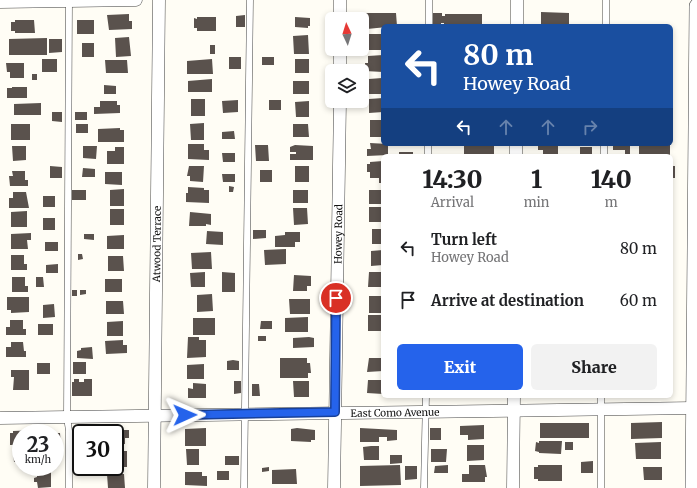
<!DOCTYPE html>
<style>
:root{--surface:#fff;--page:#f2f2f2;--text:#202124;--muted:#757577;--accent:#2563eb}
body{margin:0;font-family:Merriweather,serif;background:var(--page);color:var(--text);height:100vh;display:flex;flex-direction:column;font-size:15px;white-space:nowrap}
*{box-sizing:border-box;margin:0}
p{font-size:13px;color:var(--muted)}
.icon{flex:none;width:22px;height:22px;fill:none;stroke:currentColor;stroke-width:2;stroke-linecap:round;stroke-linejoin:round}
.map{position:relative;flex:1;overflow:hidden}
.details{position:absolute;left:381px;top:154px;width:292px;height:244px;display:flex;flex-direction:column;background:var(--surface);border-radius:6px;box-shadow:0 2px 6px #0003}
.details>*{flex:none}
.banner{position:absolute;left:381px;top:24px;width:292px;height:122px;border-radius:6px;box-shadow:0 2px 6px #0003;background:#1a4fa0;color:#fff;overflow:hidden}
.needle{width:26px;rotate:356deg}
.tools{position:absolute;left:325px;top:12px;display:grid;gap:8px}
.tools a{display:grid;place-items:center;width:44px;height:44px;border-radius:6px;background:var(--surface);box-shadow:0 2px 6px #0003;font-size:20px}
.speed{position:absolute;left:12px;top:424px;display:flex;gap:8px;font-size:20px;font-weight:700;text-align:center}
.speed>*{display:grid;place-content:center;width:52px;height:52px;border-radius:50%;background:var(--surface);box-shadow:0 2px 6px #0003;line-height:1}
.speed small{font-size:10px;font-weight:400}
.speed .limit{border:2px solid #111;border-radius:6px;background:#fff;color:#111}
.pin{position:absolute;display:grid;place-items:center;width:34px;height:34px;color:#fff;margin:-17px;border:2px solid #fff;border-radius:50%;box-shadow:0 1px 4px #0007}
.me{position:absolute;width:44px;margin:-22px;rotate:89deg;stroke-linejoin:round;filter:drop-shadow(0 0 3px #0008)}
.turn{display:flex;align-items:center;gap:14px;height:84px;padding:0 16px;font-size:18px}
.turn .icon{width:52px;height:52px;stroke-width:2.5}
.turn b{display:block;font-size:28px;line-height:34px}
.lanes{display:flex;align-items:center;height:38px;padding:0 16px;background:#0003;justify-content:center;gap:20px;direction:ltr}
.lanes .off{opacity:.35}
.eta{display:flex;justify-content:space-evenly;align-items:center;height:68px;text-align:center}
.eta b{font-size:24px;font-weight:800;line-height:28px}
.primary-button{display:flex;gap:8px;margin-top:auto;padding:8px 16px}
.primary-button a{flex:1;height:46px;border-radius:6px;background:var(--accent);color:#fff;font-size:16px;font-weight:800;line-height:46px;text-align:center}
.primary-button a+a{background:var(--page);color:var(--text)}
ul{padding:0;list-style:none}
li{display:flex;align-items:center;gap:12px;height:52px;padding:0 16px}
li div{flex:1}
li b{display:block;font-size:15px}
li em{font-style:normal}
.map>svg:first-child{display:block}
.building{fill:#5a524d}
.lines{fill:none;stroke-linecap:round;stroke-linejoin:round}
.service-casing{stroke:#444;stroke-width:7}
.minor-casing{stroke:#444;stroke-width:13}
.tertiary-casing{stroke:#444;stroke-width:16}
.service{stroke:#fff;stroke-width:6}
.minor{stroke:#fff;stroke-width:12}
.tertiary{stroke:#fff;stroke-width:15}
.route-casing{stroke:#184099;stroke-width:10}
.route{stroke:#2563eb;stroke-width:7}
.labels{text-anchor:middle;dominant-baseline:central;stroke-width:4;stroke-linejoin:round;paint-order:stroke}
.street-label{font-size:10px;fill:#111;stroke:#fff}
</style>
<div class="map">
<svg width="697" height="488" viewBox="0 0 697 488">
<rect width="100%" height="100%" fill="#fffdf5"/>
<path class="building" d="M541,12l28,1v13h-28z
M363,13h33l1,13 -30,3v-6h-4z
M433,13h9v3h3v-2h37v12h-15v-2h-4l-5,2h-14v-3h-3v3h-8z
M129,14v7h3v8l-23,1 -2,-15z
M245,15v12h-9v-11z
M197,17h19v14h-19v-3h-3v-10l3,1z
M295,17l15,1v8h-2v2l-13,-1z
M15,20h19l1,13h-20v-2h-4v-9h4z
M77,20h17v14h-17z
M367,34h15v16h-15z
M308,35l1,19h-15l-1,-18z
M129,37l2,19 -15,1 -1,-19z
M47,38v17h-38v-16z
M49,39h13v13l-13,1z
M82,43h12v14h-12z
M210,45h5v9h-5z
M383,55v17l-18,-1v-8h3v-7z
M229,57h12v12h-12z
M262,57h12v8h-12z
M42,59h15v13h-15z
M212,59l1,15h-26v-13z
M295,59h14v14h-14z
M105,60h22l1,13h-22z
M6,63h18v15h-14v-6h-3z
M32,74h5v6h-5z
M382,78v16h-13v-15z
M212,79v13h-24v-11z
M293,81h16v13h-16z
M104,85l12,1v8h-12z
M12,87h15v11h-20v-10h5z
M383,98v14l-14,1v-14z
M191,99h14v17h-14z
M238,100v12l-15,1 -1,-12z
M269,100h12v10h-12z
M100,101h17v4h3v8l-26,1v-7h6z
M309,101v16h-13l-1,-15z
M41,103v12h-27v-11z
M52,112h10v10l-10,-1z
M75,112h12v8h-12z
M370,120h13v17h-13z
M204,123v17h-13l-1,-16z
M11,124h19v16h-19z
M76,124h12v9h-12z
M293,124h15l1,13h-16z
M120,128v2h4v12h-26v-13z
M234,131l1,8h-13v-7z
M370,143l18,1v11l-21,1v-7h4z
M188,144h16v6h5v10l-21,-1z
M538,144h20v11h-15v-5h-5z
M613,144h17v10h-5v-4h-12z
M639,144h31v12h-31z
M255,145h13l1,16h-13z
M295,145l18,1v14h-23v-6h6v-2h-6v-5z
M464,145h30v11h-30z
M12,146h14v14l-13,1z
M83,146h14l-1,13 -13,-1z
M115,147h9v17h-17v-13h8z
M580,147h12v9h-12z
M399,152h14v4h-14z
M222,153h13v9h-12z
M383,161v22h-4v-5h-9v-6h-3v-8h3v-2z
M50,166l12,1v11h-12z
M189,166h15l-1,16 -13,-1v-5h-3z
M295,166h14v16h-14z
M671,166h4v12h-4z
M83,168l12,1v8h-13z
M260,170h12v12h-12z
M12,171h13v9h3v6h-18l-1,-10h4z
M105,172h17v13l-17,-1z
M222,174h13v8h-12z
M229,186l5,1 -1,5h-4z
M188,187l16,1v2h5v13l-23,-1v-9h2z
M124,189v17h-14v-16z
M72,190h14v10h-14z
M293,190h15v13h-15z
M369,190h14v14h-14z
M13,192h13l3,16h-20v-10h4z
M43,196h12v11h-12z
M369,207h14v15h-14z
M293,208h14l1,16 -14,1z
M110,209h14v16h-14z
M27,211v16h-16v-15z
M190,212l21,2v11l-5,-1v2h-17z
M43,218h12v12h-12z
M372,229h11v15h-11z
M253,230h13v8l-13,1z
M207,231l16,1v13l-17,-1z
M285,232h15v10h-5v5h-20v-11l10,-1z
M31,233v7h-4l1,9h-17v-15z
M84,234h10v6l-10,-1z
M124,235v14h-17v-13z
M45,242h13v9h-13z
M286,249v15l-21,1 -1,-15z
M383,250v15l-12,1v-15z
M211,252l1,17h-20l-1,-16z
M78,254h4l1,5 -5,1z
M11,255h13v9h3v6h-16z
M108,256h15l1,15h-16z
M58,264v9h-12v-8z
M205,272v15h-14l-1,-14z
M222,272l13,1v19h-13z
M369,272h13v15h-14z
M294,275l17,1v10h-4v5h-14z
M12,277h13v9h3v6h-16z
M36,277h7l1,10h-8z
M105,279h17v13h-17z
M72,290h5v6h-5z
M80,290h6v4l-6,1z
M212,294l1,17 -16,1v-17z
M369,296h14v17h-14z
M7,297h22v15l-18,1v-3h-4z
M289,299h21v15h-20z
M106,301h17l1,13h-18z
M54,304l1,13 -12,1v-13z
M368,315h15v16h-15z
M308,317v15h-23v-14z
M193,318h22v17h-22z
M10,320h13v9h3v6h-20v-8h4z
M123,321v15h-16v-14z
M261,321h11v8h-12z
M38,324h15v11h-15z
M258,336h8v5h-8z
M188,337h11v3h7v17l-19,1z
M309,337l5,1v9l-21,1v-10z
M123,340v5h4v8l-21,1 -1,-13z
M11,342h12l1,9h2v6h-20v-10h5z
M92,347l1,12 -16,-1v-7l4,-1v-2z
M280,358h27v5h3l1,10h-3v5h-28z
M369,358h14v13l-16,1z
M233,360l6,1v9h-12v-9z
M73,362h13v12h-13z
M37,363h13v11h-13z
M204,364v15h-17v-14z
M11,370h18v20h-16l1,-13h-3z
M74,379h5v3h5v-3h8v17h-20v-14h2z
M368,380h15v14l-16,-1z
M234,381h7v12l-7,1z
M293,381h16v16h-15z
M193,383l13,1v14h-18v-10l5,1z
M252,384h7l1,12h-8z
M662,422v16l-31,1v-16z
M540,423h49v15h-49z
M484,425v14l-16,1v-5h-8v-9z
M206,428v18h-21v-17z
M297,428l18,2v10h-4v2l-20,-1v-12z
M360,428l37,2v10l-10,1v-4h-8v5h-19z
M430,428h11v12h-11z
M40,430v3h-19v14h-8v-2h-3v-12h3v-2z
M97,430h32v8h-4v6l-10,1v-12h-18z
M55,433h5l1,13h-6z
M539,441h23l-1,13 -22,-1v-1l-4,-1 1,-9 3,1z
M565,442h8v8h-8z
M661,442v17h-25l-1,-16z
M467,445h17v15l-17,1z
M371,446h8v14h-15l-1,-13z
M55,447l7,1v8h-7z
M186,449h13v16h-12z
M431,449h16l-1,13h-15z
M13,450h8v12h-7z
M115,451h12v16h-12z
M390,455h12v8l-12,1z
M225,456h14v9h-14z
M593,461v12h-12v-11z
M400,465l1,20 -41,1v-20z
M448,465v8h-14l1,-7z
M469,465h16l2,12h-2v5h-23v-8h7z
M538,465h24v16h-24v-2h-4v-12h4z
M405,466h12v13l-12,1z
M269,467v4l-7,1v-4z
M643,467h19v13h-18z
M296,469l1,15h-25v-14z
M51,471v16l-13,1 -1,-6h-3v-4l3,-1v-5z
M217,471h12v9h-12z
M185,472h17v4h5v10l-22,-1z
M107,474h17l1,14h-17z"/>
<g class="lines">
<defs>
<path id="service" d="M429,0v26
M606,26v-26
M604,144v12
M428,156v-12
M69,488v-57l-2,-14 2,-417
M244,488l6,-488
M424,488l2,-92
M601,488v-92"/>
<g id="minor">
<path d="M340,0v19"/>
<path d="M0,2l136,-2"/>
<path d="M517,26v-26"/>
<path d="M340,71v-22"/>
<path d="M516,156v-12"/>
<path id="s1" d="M0,418l693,-10"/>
<path id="s2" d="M154,488l5,-488"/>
<path id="s3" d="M334,488l6,-387"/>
<path d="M513,488l1,-92"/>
</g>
<path id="tertiary" d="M693,488l4,-482"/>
</defs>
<use href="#service" class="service-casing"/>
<use href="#minor" class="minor-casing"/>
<use href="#tertiary" class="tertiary-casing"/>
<use href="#service" class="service"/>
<use href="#minor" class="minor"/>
<use href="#tertiary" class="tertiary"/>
</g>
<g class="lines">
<defs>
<path id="route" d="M185,415l150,-3 1,-114"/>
</defs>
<use href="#route" class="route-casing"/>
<use href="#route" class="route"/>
</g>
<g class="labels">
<g class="street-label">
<text stroke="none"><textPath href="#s3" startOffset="254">Howey Road</textPath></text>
<text stroke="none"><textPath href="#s2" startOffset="244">Atwood Terrace</textPath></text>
<text stroke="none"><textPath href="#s1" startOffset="395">East Como Avenue</textPath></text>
</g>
</g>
</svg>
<div class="tools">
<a><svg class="needle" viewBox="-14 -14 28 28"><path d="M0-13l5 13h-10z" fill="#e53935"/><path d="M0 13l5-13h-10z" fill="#757577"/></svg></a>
<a><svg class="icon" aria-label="layers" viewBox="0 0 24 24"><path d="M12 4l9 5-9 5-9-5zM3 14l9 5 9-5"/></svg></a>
</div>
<div class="speed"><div>23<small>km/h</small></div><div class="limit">30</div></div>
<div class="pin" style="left:336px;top:298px;background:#d93025"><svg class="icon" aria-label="arrive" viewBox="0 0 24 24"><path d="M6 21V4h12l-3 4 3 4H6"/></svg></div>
<svg class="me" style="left:185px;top:415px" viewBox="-20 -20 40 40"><path d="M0-17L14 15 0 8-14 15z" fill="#2563eb" stroke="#fff" stroke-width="4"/></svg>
<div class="banner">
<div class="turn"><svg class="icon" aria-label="left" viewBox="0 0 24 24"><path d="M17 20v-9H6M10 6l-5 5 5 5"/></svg><div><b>80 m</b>Howey Road</div></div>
<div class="lanes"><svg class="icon" aria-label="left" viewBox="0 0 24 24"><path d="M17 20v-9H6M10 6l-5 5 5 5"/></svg><svg class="icon off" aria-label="ahead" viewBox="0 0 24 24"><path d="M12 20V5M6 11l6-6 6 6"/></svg><svg class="icon off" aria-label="ahead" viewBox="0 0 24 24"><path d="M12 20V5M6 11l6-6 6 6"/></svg><svg class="icon off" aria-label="right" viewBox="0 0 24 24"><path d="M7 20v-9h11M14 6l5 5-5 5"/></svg></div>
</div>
<section class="details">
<div class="eta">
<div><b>14:30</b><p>Arrival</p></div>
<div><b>1</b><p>min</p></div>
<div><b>140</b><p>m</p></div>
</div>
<ul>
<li><svg class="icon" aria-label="left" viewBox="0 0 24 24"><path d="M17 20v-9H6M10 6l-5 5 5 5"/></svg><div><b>Turn left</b><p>Howey Road</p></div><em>80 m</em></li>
<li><svg class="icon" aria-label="arrive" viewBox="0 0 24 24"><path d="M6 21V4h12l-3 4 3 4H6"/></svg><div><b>Arrive at destination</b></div><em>60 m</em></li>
</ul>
<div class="primary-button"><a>Exit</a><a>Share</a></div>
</section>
</div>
